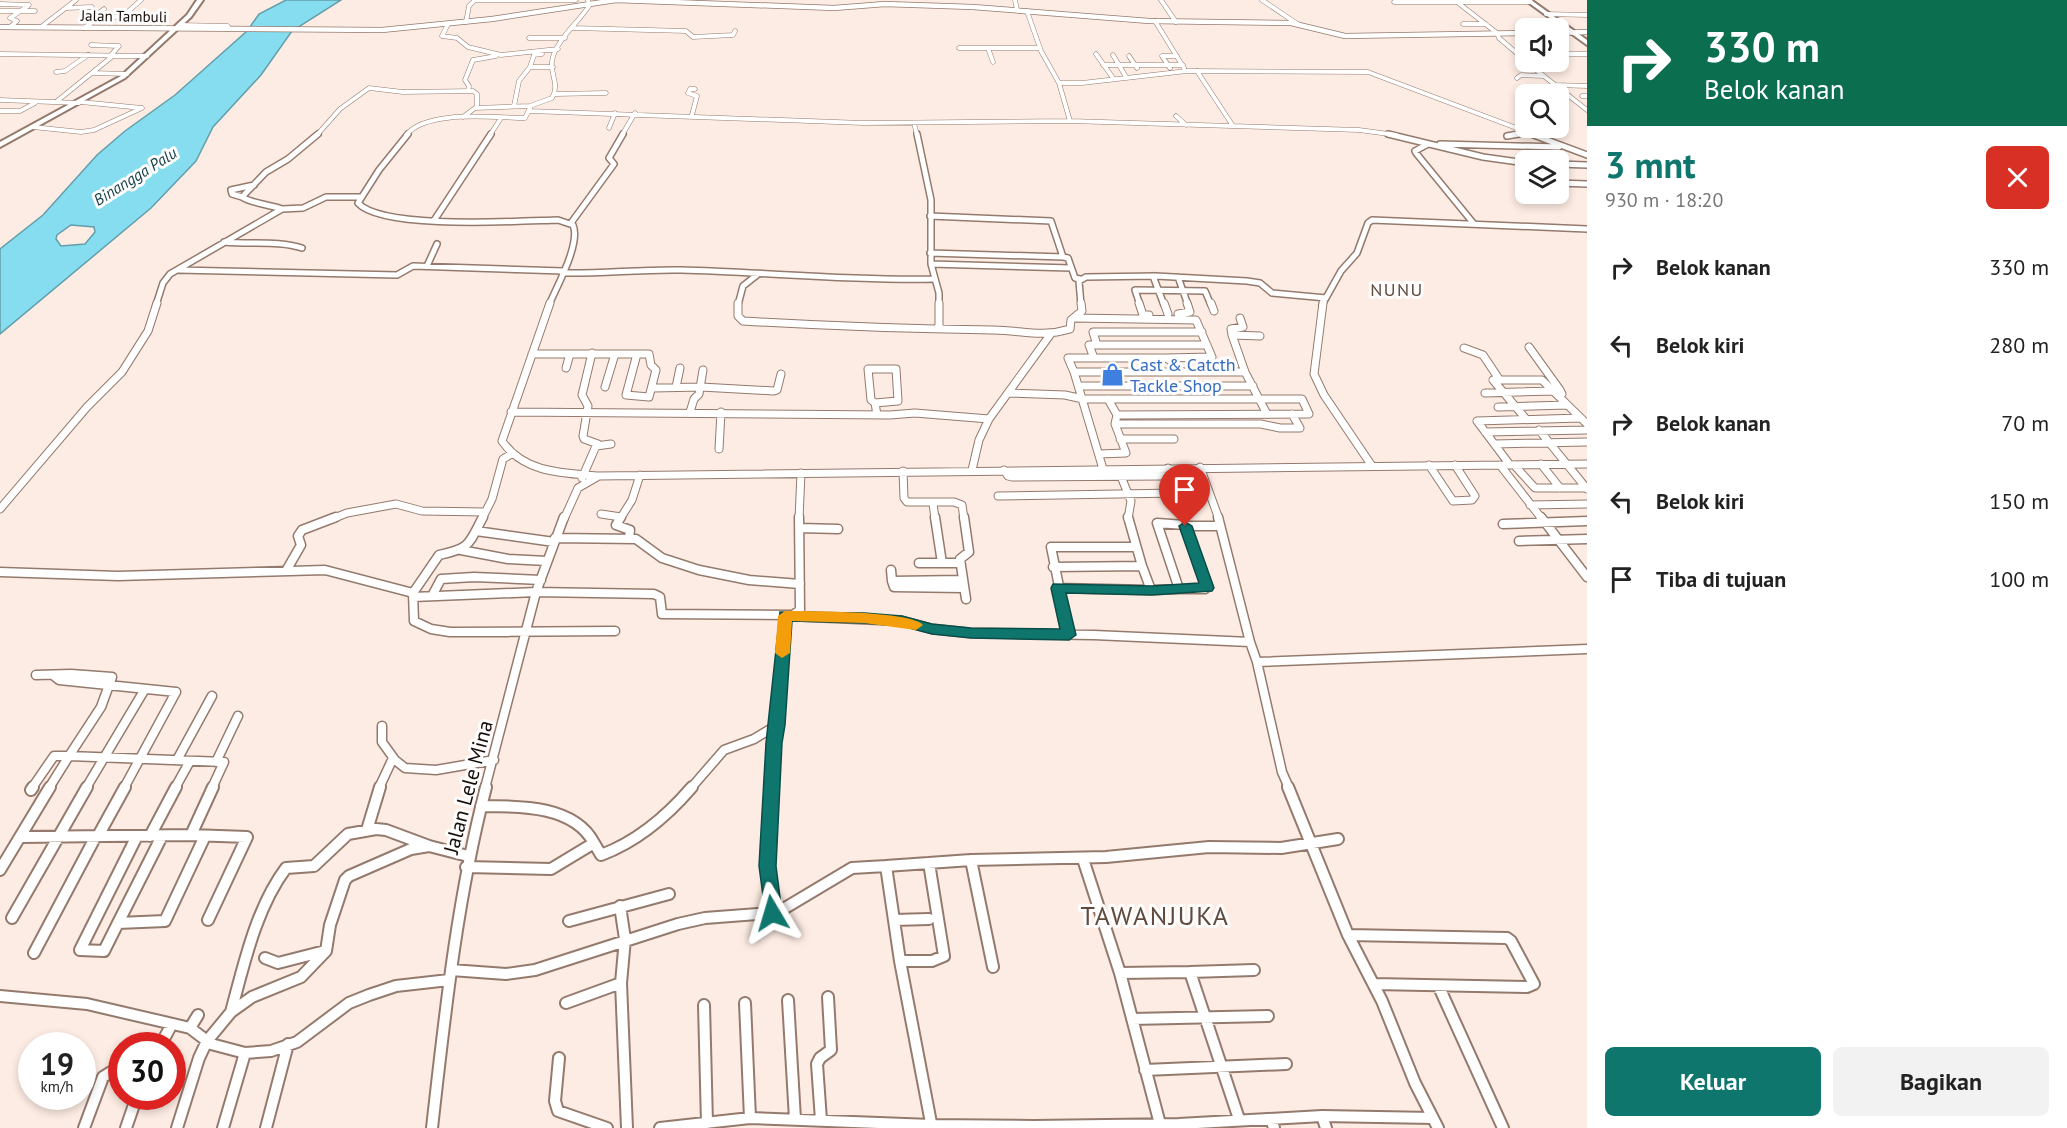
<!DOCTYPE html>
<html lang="id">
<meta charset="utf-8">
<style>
:root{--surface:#fff;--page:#f2f2f2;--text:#222;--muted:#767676;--accent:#0f766e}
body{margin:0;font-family:"PT Sans",sans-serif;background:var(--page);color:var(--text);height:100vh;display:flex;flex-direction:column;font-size:22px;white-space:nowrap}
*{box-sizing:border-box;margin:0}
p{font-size:20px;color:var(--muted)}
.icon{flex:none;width:33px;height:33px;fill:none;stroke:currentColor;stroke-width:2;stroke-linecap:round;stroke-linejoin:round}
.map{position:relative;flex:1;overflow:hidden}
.details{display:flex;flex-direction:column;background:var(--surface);width:480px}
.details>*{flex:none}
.top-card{background:#0b6e4f;color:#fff;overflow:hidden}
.controls{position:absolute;left:1515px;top:18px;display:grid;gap:12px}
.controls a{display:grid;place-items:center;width:54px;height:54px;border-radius:9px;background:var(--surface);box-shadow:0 3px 9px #0003;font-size:30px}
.speed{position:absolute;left:18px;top:1032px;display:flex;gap:12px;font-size:30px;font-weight:700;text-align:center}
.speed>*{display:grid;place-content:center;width:78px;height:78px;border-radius:50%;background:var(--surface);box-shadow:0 3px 9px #0003;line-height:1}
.speed small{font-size:15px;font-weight:400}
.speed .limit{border:9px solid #d22;background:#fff;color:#111}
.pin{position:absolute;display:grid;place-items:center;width:51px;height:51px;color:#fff;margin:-62px -26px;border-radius:50% 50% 50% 0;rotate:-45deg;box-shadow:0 0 6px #0007}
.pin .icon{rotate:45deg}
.me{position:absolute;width:66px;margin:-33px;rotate:353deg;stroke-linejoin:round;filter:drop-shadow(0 0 4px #0008)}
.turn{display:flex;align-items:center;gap:21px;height:126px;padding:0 18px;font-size:27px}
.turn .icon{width:78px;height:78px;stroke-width:2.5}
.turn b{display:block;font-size:42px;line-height:51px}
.round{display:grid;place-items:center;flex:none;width:63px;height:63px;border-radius:9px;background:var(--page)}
.summary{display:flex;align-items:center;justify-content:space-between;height:102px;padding:0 18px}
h1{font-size:36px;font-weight:700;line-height:45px;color:var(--accent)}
.primary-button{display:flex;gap:12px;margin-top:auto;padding:12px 18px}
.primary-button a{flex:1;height:69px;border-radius:9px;background:var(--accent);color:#fff;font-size:24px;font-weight:700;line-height:69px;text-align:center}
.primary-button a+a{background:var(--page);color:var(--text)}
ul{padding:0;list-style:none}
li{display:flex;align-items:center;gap:18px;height:78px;padding:0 18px}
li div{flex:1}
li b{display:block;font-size:22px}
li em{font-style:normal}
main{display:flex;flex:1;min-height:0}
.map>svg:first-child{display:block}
.water{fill:#85ddef;stroke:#639ea9;stroke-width:1.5;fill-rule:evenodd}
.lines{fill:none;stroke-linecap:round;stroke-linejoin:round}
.minor-far4-casing{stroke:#947a6d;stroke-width:5}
.minor-far3-casing{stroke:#947a6d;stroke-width:8}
.minor-far2-casing{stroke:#947a6d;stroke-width:9}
.minor-far1-casing{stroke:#947a6d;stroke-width:11}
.minor-casing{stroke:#947a6d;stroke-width:14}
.tertiary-casing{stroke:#947a6d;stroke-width:6}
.secondary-casing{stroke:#947a6d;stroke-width:4}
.minor-far4{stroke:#fff;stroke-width:4}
.minor-far3{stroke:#fff;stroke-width:5}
.minor-far2{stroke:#fff;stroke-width:7}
.minor-far1{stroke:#fff;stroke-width:8}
.minor{stroke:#fff;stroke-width:10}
.tertiary{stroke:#fff;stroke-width:4.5}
.secondary{fill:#fff;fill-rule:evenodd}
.route{fill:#0f766e;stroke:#0a4d48;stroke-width:1.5}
.slow{fill:#f59e0b}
.labels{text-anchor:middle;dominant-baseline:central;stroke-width:6;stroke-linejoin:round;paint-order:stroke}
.far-street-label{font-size:15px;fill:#150c07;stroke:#fdfdfd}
.far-water-label{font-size:16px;font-style:italic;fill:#19424a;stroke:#fdfdfd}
.far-quarter-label{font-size:18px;letter-spacing:1.5px;fill:#60493d;stroke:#fdfdfd}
.shop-label{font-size:18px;fill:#366cbe;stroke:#fdfdfd;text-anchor:start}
.near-street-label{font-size:21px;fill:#150c07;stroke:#fdfdfd}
.near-quarter-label{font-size:26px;letter-spacing:1.5px;fill:#60493d;stroke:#fdfdfd}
</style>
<main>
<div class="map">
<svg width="1587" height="1128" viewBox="0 0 1587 1128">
<rect width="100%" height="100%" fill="#fdece3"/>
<path class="water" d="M286,0h55l-49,31 -31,44 -48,52 -17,34 -45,47 -151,126v-85l43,-34 54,-60 28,-24 50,-36 72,-64 12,-17zM71,225l23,2 1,5 -10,12 -24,2 -5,-7 1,-4z"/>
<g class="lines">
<defs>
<path id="minor-far4" d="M475,0h101
M1015,0l2,10
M1161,0l15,22
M1262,0l37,25
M1394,2h98l-3,-2
M1457,2l40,31 2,5 27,23
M1492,2h39
M0,4l29,1
M66,8l26,-1
M104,9l-5,4 9,3
M0,11h35
M1027,11l14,40 18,32 11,38
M1546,14l41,1
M1155,21l29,47
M466,22l3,-16 6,-6
M448,24l-6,12 15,2 11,9 33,8 57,-6
M1463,24h23
M180,25l48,1
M10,27l7,-6 -7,-3 18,-12
M41,27l35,-27
M84,28l13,-9 26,-3 18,-16
M573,28l113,3 7,6 40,-2 2,-4
M529,38h36
M91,45l28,1 -8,9
M959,48h81
M988,48l5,14
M0,54l147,2
M1096,54l17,24
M1558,54h29
M1113,55l13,22
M1129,56l8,12
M1526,62l61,48
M1103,65h80
M530,67h23
M1170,68l-8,-12h15
M1197,71l36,55
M56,72l9,-1 23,-16
M92,73l35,1
M1517,78l4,-3 23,1
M1059,83h23l105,-12 181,1 167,63
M1556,85l31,1
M468,91l1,-5 -4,-6 8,-20 23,-4
M555,94l51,-1
M1582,96h5
M0,100l79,3
M56,102l58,-47
M81,102l61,6
M514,106l5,-25 11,-14 4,-12 8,-1
M0,111h20l15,-8
M529,111l334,12 207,-2 289,9 37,5
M692,115l5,-19 -9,-3 2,-4h5
M1176,116l10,9
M463,117l12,-9 55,-2 22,-8c8,-14 -2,-23 0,-37 3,-20 26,-38 37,-55l-1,-6
M914,123l3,12
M33,127l48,5 13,-2 48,-22
M609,128l6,-15
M317,135l23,-26 29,-21 34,4 70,-1 4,3v13
M406,135c21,-26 88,-17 119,-17l6,-12
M490,135l11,-17
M622,135l13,-22
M1511,135l11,-2"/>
<path id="minor-far3" d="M408,134l-29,36 -21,33c24,27 162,18 200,17l15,5c8,18 -16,61 -24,80
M917,134l14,66v64l8,29v12
M1388,134l95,23 43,6
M1531,134l56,21
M1507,136l12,-2
M1428,144l-13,7 1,2 58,71
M1440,144l119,3
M1558,164l29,1
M1558,183l29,1
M242,197l-10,-3 -1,-4 23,-5
M282,209c-11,-4 -32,-6 -40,-12l24,-25 22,-13 30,-25
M930,216l121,5 12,36
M435,219l56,-85
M571,223l43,-59 -5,-6 14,-24
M224,242c26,3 54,-2 78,6
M930,253l133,4 5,1 7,20 5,1
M931,264l140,4
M427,266l10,-22
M178,270l219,5 16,-9 150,5
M562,273c40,1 79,-4 119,-3 84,2 168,11 252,9
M1153,276l11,29
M1178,277l10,28
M156,305l7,-22 7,-9 112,-65 21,-1 23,-11h35
M738,305l5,-19 14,-11
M1081,305l-2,-24 7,-4 70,-1 91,5 13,2 12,10 54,5
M1140,305l-5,-15 70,1 6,14
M1322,305l19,-34 16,-18 11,-30 4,-3 215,9"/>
<path id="minor-far2" d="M550,303l-48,138c22,32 60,32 96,35l989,-12
M738,303v13l5,5c83,5 166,8 250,9 29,0 47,8 77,-1l1,-9 11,-9 -1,-8
M939,303v25
M1139,303l4,12h6
M1164,303l4,11
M1211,303l3,8
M1323,303l-9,71 10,21 48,71
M1178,314l12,-2 -3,-9
M1075,318l121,2 16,37 -46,1
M1240,318l3,9 -12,2 1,6 13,37 22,42
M1232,335l28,1
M1097,345l-4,-13h109
M1529,347l31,43 2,4 -4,1
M1464,348l19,7 16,24
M592,353l-10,42 6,11 -5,30 1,3 14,5
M532,354h105
M637,354h12l2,11 5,5 -7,27 -23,-2z
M1094,358l-5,-13h118
M566,368l4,-14
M868,369h28l2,32 -23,2 -4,-3z
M1074,372l-6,-14h98l5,3 4,10
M1079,386h174
M605,387l10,-33
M676,387l4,-19
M653,388l48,-1 73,4 3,-1 4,-16
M1009,393l56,2 18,4h219l7,15 -192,1
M1485,393l69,-2
M875,403l2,12
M1498,407l69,-2
M511,412l379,3 25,-2 74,6
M690,412l4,-13 5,-5 4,-24
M1526,419l-33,-39h49l45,44
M1115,424h146l19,4h20l-8,-14
M1539,430l48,59
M1485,432l102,-2
M1120,439h54
M1495,444l92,-2
M719,449l2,-37
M1099,454l27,-1 -11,-29 2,-9 -9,-16
M1541,464l19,24
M1429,465l24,36 19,-1 3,-4 -20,-31
M1500,465l42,54
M1510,465l-33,-44 103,-3
M1514,465l21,23h51
M1200,467l19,52
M1103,469l-29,-97h171
M972,470l7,-30 10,-21 61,-84
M1004,470l4,6 4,1 151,-1
M903,471l1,27 3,4h47l8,3 2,14
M1120,474l11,27 -3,18
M582,478l14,-32 15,-2
M998,496l178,-3 -8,-25
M933,503l2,16
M1530,505l57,-1
M0,509l87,-102 35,-35 26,-41 9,-28
M601,514l20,3
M332,519l15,-6 49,-9 26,7 63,1
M482,519l10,-20 11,-40 10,-6
M564,519l14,-31 19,-11
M620,519l12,-19 8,-25
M799,519l2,-46"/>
<path id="minor-far1" d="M483,517c-15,28 -12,31 -44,38l-26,38 1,28 17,8 19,3 165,-1
M621,517l-5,8 14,5 -1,8
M935,517l7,46
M964,517l5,35 -9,7 6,40
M1128,517l14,49
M1541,517l46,60
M1157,523l28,2 23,61 -3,3h-26z
M1503,524l84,-3
M1185,526h35
M800,528l38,1
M476,531l78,11
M555,538l81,1 26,19 37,12 50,10 51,4
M1519,541l68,-2
M461,550l47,9 39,2
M919,563h40
M1053,567l89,-1 9,24 -93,-2
M891,570l1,11 70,-1
M286,571l15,-26 -3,-9 4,-6 34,-13
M0,572l118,4 207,-6 88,23
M892,581l2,6 69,1
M1151,590l28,-1
M432,596l9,-17 33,-2 67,3
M413,597l123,-5 118,2 6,3 2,17 131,1 7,-5 -1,-93
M790,616l112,5 30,8 39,4 123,2 156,7 -32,-125
M1069,635l-18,-88h85
M1250,642l7,20 330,-13
M1257,662l25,110 7,16
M54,676l5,4 117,12 -52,96
M382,726v16l13,18 10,8 31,2 58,-10
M177,760l35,-64
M216,762l22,-46
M32,788l22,-32h15l32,-49 11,-30 -41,-3 -35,1
M49,788l20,-32 155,6 -12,26
M86,788l59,-99
M175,788l15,-27
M379,788l14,-30
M485,788l51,-196 28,-75
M691,788l33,-38 30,-11 23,-14
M771,788l14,-172"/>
<path id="minor" d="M771,787l-4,79 5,47
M1288,787l60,148 34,66 33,82 23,45
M31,790l2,-3
M367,830l13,-43
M98,836l27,-49
M150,836l26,-49
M162,836l-44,87 47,-2 40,-85
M21,837l170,-2
M594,843l7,12c35,-13 67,-40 91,-68
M1083,859l37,114 40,151
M971,860l22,107
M886,866l85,-6 135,-3 103,-10 72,1 57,-9
M466,867l85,2 43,-26c-20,-38 -75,-37 -113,-37
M0,870l50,-83
M620,906l5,33 -4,44 6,145
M12,918l75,-131
M208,920l39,-83 -56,-2 22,-48
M894,920l35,-1
M569,921l100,-27
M118,923l-14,28 -24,-1 57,-114
M1348,935l159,3 4,3 23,43 -7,3 -153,-3
M34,953l62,-117
M265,958l13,5 47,-12
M900,961h32l12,-5 -15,-93
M451,970l55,4 29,-4 143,-46 27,-6 67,-5 13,-5 67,-40 34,-2 14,95 32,167
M1190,972l64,-2
M1120,973l70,-1 49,147
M1439,987l64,141
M0,996l87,8 103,24 21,16 34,9 26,-2 26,-9 52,-39 20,-8 27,-9 53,-6
M788,1000l7,119
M566,1003l55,-20
M745,1003l5,115
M704,1005l3,118
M231,1012c13,-48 25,-104 55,-144l28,-2 34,-32 28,-5 10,1 43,16 39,10
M1132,1019l136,-3
M190,1028l8,-13
M160,1046l12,-22
M559,1058l-4,43 3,10 49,17
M1145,1070l141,-6
M1322,1116l4,12
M1271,1119l3,9
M821,1120l-4,-56 3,-6 11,-8 -3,-53
M84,1128l19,-51 8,-5 11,-1
M126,1128l11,-32
M177,1128l22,-70 8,-17 24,-29 21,-15 49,-20 25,-26 4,-26 15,-45 4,-4 62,-27 18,-3
M223,1128l22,-75
M266,1128l22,-84
M432,1128c13,-115 25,-229 54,-341
M660,1128l90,-10 181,7 103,1 145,-2 143,-8 111,2"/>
<path id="tertiary" d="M0,27l382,3 110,-11 124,-19 218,8 51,-4 88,3 176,14 142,2 54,13 181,-3
M1558,33l29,-1"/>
<path id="secondary" d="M197,0h6l-12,17 -66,61 -125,69v-5l121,-66 66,-61z
M1525,0h6l56,40v5z"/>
</defs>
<use href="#minor-far4" class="minor-far4-casing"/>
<use href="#minor-far3" class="minor-far3-casing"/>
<use href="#minor-far2" class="minor-far2-casing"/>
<use href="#minor-far1" class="minor-far1-casing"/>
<use href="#minor" class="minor-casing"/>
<use href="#tertiary" class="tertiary-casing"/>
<use href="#secondary" class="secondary-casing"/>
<use href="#minor-far4" class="minor-far4"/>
<use href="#minor-far3" class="minor-far3"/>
<use href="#minor-far2" class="minor-far2"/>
<use href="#minor-far1" class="minor-far1"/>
<use href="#minor" class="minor"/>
<use href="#tertiary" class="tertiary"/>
<use href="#secondary" class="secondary"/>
</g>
<path class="route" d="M1185,522l7,4 22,62 -2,3 -60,4 -86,-2 10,42 -7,5 -98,-2 -39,-4 -30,-8 -38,-3 -72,-2 -7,104 -3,18 -6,123 6,47 -3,5 -7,3 -6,-3 -7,-52 7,-123 14,-131 84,1 38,3 30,8 39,4 89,1 -9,-41 2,-4 99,2 47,-3 -20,-57z"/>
<path class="slow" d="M785,611c22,0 128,0 138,14l-7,5 -52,-7 -72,-2 -2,32 -8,5 -7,-5 3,-37z"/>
<defs>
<symbol id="shop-bare" viewBox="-9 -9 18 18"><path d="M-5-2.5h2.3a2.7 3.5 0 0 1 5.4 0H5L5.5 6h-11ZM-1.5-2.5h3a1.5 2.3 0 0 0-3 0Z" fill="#3f7fe0" stroke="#fdfdfd" stroke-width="2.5" paint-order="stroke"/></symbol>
</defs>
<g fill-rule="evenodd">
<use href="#shop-bare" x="1096" y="358" width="33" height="33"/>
</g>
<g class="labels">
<g class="far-street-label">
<text transform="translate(124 16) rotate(1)">Jalan Tambuli</text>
</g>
<g class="far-water-label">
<text transform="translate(135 176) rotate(-32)">Binangga Palu</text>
</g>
<g class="far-quarter-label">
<text x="1397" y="289">NUNU</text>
</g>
<g class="shop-label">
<text x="1130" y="364">Cast &amp; Catcth<tspan x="1130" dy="21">Tackle Shop</tspan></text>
</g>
<g class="near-street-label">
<text transform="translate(468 787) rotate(-75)">Jalan Lele Mina</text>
</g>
<g class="near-quarter-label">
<text x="1155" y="915">TAWANJUKA</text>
</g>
</g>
</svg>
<div class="controls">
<a><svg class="icon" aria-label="sound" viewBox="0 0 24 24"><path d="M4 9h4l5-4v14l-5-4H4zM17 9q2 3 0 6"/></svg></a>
<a><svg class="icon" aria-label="search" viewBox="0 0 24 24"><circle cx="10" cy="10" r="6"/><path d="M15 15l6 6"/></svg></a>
<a><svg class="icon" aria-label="layers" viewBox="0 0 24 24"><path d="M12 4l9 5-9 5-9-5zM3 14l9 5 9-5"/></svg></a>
</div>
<div class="speed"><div>19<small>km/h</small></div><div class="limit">30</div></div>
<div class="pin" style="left:1185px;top:526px;background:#d93025"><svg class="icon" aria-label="arrive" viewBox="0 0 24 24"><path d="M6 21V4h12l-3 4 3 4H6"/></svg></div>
<svg class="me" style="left:772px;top:913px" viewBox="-20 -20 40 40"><path d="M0-17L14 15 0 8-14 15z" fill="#0f766e" stroke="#fff" stroke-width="4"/></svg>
</div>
<section class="details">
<div class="top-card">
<div class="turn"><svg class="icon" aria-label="right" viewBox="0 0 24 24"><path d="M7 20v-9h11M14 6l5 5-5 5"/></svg><div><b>330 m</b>Belok kanan</div></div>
</div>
<div class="summary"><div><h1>3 mnt</h1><p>930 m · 18:20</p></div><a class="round" style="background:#d93025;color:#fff"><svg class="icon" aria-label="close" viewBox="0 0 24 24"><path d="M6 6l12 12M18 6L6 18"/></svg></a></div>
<ul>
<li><svg class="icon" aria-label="right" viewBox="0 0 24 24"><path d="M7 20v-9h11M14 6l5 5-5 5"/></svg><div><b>Belok kanan</b></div><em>330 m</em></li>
<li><svg class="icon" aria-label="left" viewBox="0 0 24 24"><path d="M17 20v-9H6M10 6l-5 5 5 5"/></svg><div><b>Belok kiri</b></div><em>280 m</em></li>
<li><svg class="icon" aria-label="right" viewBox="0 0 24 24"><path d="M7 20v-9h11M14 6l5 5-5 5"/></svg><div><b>Belok kanan</b></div><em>70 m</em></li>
<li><svg class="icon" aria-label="left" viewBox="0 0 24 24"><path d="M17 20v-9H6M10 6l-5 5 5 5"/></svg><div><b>Belok kiri</b></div><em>150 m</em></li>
<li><svg class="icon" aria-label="arrive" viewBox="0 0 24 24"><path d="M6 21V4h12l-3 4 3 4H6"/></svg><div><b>Tiba di tujuan</b></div><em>100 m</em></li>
</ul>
<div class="primary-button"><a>Keluar</a><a>Bagikan</a></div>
</section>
</main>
